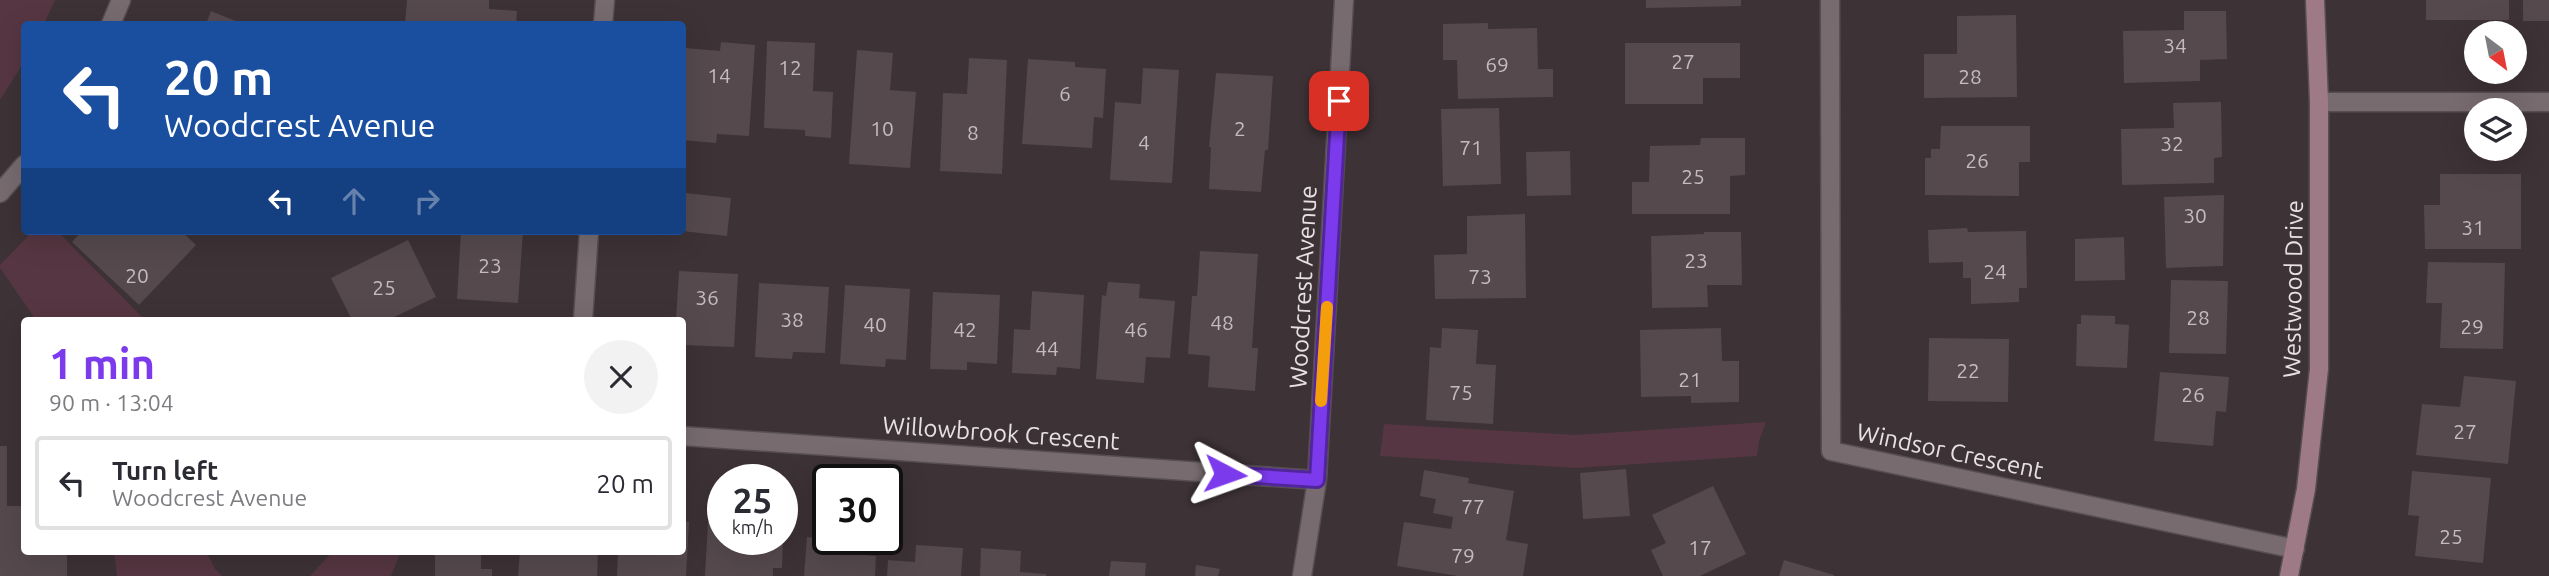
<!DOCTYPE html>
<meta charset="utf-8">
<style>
:root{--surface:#fff;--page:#f2f2f3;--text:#2b2b33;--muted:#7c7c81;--line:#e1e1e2;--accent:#7c3aed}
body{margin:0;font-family:Ubuntu,sans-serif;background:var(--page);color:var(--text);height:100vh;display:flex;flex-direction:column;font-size:26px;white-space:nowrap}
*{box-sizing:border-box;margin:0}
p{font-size:23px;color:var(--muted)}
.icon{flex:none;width:38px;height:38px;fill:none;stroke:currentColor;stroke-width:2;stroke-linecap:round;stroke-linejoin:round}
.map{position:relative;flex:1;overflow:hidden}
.panel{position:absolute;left:21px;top:317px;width:665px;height:238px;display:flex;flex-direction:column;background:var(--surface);border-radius:7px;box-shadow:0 7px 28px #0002}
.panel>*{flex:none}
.hud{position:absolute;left:21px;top:21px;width:665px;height:214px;border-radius:7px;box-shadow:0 7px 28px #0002;background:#1a4fa0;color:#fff;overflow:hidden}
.needle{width:46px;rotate:148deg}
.fabs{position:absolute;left:2464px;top:21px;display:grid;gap:14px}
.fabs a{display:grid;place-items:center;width:63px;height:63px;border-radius:50%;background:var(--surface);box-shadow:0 7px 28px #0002;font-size:35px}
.speed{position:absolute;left:707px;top:464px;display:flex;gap:14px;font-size:35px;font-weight:700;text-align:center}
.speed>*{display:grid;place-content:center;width:91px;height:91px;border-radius:50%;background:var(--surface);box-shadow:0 7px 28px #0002;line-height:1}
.speed small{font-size:18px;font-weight:400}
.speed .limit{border:4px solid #111;border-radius:10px;background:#fff;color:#111}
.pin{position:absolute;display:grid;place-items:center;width:60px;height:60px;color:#fff;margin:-30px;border-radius:14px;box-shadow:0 4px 10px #0006}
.me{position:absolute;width:77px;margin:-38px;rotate:94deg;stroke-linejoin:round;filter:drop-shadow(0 0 5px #0008)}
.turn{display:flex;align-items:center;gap:24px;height:147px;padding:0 28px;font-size:32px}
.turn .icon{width:91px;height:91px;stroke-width:2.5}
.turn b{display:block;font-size:49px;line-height:60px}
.lanes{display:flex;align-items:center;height:66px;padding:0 28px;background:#0003;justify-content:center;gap:35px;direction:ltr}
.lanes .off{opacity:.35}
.round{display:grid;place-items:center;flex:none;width:74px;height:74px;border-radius:37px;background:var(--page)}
.overview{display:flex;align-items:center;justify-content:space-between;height:119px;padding:0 28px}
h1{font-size:42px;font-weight:700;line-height:52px;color:var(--accent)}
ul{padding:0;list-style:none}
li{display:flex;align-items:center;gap:21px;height:94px;margin:0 14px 10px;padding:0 14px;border:4px solid var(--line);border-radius:7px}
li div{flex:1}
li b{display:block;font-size:26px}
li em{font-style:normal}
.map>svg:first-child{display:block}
.green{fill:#563642}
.building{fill:#55494d}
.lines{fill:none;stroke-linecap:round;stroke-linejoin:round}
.street-casing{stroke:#574e50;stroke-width:21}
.secondary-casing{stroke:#574e50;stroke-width:21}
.street{stroke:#776b6f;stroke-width:18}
.secondary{stroke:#9e7986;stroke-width:18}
.route-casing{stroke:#51269a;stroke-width:18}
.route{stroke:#7c3aed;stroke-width:12}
.slow{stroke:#f59e0b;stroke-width:12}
.labels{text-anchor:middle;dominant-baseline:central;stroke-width:6;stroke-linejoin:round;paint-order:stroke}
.number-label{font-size:21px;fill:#c3bbbe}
.street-label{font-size:24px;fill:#e8e1e3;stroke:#3d3236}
</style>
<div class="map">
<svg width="2549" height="576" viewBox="0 0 2549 576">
<rect width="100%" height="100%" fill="#3d3236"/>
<path class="green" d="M0,0h55l-11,24h-20v38l-24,38z
M33,231h24l88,89h-109l-36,-52v-3z
M1766,422l-7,19 -2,15 -181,12 -196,-12 4,-32 192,11z
M114,551h92l9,18 7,7h-105z
M333,551h68l-10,25h-81z"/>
<path class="building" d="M407,0h82v9l28,2 -1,13h-111z
M1646,0h95v6l-95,2z
M2426,0h83v20h-83z
M2523,0h26v21h-26z
M211,11l32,13h-37z
M2184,11h42l1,48 -27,1v21l-76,2 -1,-52 61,-1z
M2016,15l1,82 -93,1v-44h33v-38z
M1488,23v6l49,-1 1,41h15v28l-95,2 -1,-39h-14v-36z
M767,41l48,2 -2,48 20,1 -2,46 -26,-2v-6l-41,-2z
M721,42l34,3 -6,91 -32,-2 -1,9 -34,-3 4,-92 34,3z
M1625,43h115v35h-37v26h-78z
M857,50l36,3 -3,37 26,2 -6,76 -61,-4z
M969,58l38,2 -5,114 -62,-3 3,-78 24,1z
M1028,59l47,3v5l31,2 -3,49 -9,-1 -2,31 -70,-4z
M1143,68l36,2 -7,113 -62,-3 5,-78 26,2z
M1216,73l57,3 -5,74h-3l-4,42 -52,-3 2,-42h-2z
M2221,102l1,55 -8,1v25l-92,2 -1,-56 53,-1 -1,-25z
M1499,108l2,76 -58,2 -2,-77z
M1941,126h89v36h-11v34l-94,-1v-37h6v-9h9z
M1701,138h44v37l-15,1v38h-98v-32h17l1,-36 50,-1z
M1570,151l1,44 -44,1 -1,-44z
M2440,174h81v75h-96l-1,-44h16z
M685,193l46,5 -4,38 -45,-5z
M2224,195l-1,71 -57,2 -2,-71z
M1525,214l1,84 -91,1 -1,-44 33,-1v-38z
M1967,228l1,4 58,-1 1,57h-8v14l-48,2v-26h-8v-16l-34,1 -1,-33z
M82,231h99l15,14 -57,60 -67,-63z
M461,231h62l-5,72 -61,-4z
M1704,232h37l1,53h-35l1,22 -56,1 -1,-72 53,-2z
M2124,237l1,43 -50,1v-42z
M408,240l28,57 -48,23h-36l-21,-42z
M1200,251l58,3 -6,94h6l-3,43 -47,-4 2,-31 -22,-2 4,-58h5z
M2428,262l77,1 -2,86 -63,-1 2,-45h-16z
M679,271l59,3 -4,73 -52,-2v-25h-6z
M2171,280l57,1 -2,73 -57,-1z
M1108,282l32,2 -1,14 36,3 -5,57 -24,-1 -2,26 -48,-4 6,-84 4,1z
M759,283l70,4 -4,66 -32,-1 -1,7 -37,-2z
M845,285l65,4 -4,71 -20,-1 -1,8 -45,-3z
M1032,291l52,4 -4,74 -23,-2 -1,8 -44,-2 2,-44 16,1z
M933,292l67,3 -3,69 -30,-2v8l-37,-1z
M2081,315l34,1v8l14,1 -2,43 -51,-2 1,-42h4z
M1442,328l36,2 -2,34 20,1 -3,59 -67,-4 4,-73 11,1z
M1721,328l1,33h17v41l-48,1v-7l-50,1 -1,-67z
M1929,338l80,1 -1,63 -80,-1z
M2160,372l69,5 -3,35 -10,-1 -3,35 -59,-5z
M2464,376l52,5 -8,83 -92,-9 6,-51 38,3z
M0,446h7v60h17v45h3v4h40v21h-67z
M1626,469l4,47 -47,3 -3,-46z
M1424,470l45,8 -1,5 46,8 -8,49 22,4 -5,32h-65l-61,-10 7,-44 47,7 2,-12 -20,-4 3,-14 -16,-3z
M2412,471l79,7 -8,85 -68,-7 4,-40 -11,-1z
M1713,486l33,68 -46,22h-37l-12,-26 15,-7 -14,-28z
M682,521l7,1 -3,54h-69l1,-25h64z
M708,522h15v17h60l-1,29h-9v8h-68z
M807,537l38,3 -1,13 32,3 -1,20h-71z
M916,545l47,3 -2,28h-74l1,-16 27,2z
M981,548l40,3 -1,21 26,2v2h-66z
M435,551h46v18h11v7h-57z
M520,551h78l-1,25h-79z
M1784,560l50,15v1h-55z
M1111,561l35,2 -1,13h-36z
M1196,565l24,4 -2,7h-23z"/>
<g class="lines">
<defs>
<path id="street" d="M1830,0l1,451 464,98
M111,24l10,-24
M603,24l2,-24
M2319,102h230
M0,193l24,-28
M583,320l6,-89
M682,436l635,44
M1302,576l15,-96 27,-480"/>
<path id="secondary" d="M2289,576l17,-87 13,-120v-267l-4,-102"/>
</defs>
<use href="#street" class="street-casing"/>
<use href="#secondary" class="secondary-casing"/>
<use href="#street" class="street"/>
<use href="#secondary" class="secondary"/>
</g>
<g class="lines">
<defs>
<path id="route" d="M1225,474l92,6 22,-379"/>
</defs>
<use href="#route" class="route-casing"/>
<use href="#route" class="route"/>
<path class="slow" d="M1321,401l6,-94"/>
</g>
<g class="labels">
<g class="number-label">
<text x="2175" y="45">34</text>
<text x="1683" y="61">27</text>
<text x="1497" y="64">69</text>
<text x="790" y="67">12</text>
<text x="719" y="75">14</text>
<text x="1970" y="76">28</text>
<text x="1065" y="93">6</text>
<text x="882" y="128">10</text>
<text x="1240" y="128">2</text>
<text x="973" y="132">8</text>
<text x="1144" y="142">4</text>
<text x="2172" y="143">32</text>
<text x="1471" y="147">71</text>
<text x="1977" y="160">26</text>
<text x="1693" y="176">25</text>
<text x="2195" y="215">30</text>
<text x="2473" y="227">31</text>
<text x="1696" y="260">23</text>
<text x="490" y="265">23</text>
<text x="1995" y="271">24</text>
<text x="137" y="275">20</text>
<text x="1480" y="276">73</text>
<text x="384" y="287">25</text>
<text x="707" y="297">36</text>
<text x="2198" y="317">28</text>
<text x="792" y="319">38</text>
<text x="1222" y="322">48</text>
<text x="875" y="324">40</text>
<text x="2472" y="326">29</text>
<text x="965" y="329">42</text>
<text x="1136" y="329">46</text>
<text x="1047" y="348">44</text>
<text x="1968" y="370">22</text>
<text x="1690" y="379">21</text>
<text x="1461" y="392">75</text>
<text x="2193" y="394">26</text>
<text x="2465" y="431">27</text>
<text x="1473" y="506">77</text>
<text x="2451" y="536">25</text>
<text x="1700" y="547">17</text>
<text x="1463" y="555">79</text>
</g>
<g class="street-label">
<text transform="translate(1303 287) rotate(-87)">Woodcrest Avenue</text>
<text transform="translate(2293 289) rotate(-89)">Westwood Drive</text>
<text transform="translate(1001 433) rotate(4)">Willowbrook Crescent</text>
<text transform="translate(1950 451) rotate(12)">Windsor Crescent</text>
</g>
</g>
</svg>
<div class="fabs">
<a><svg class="needle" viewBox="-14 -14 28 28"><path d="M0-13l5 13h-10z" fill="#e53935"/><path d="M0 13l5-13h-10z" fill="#7c7c81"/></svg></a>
<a><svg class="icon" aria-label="layers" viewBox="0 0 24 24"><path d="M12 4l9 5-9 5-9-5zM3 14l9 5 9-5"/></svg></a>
</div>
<div class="speed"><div>25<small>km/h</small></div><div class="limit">30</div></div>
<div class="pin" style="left:1339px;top:101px;background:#d93025"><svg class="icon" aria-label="arrive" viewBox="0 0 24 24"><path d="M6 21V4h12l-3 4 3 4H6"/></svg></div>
<svg class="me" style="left:1225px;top:474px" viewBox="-20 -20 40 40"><path d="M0-17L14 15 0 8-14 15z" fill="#7c3aed" stroke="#fff" stroke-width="4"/></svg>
<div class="hud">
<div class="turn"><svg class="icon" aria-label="left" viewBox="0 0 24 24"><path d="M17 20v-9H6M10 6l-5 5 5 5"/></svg><div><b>20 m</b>Woodcrest Avenue</div></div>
<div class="lanes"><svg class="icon" aria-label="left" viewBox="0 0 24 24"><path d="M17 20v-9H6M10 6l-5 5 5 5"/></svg><svg class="icon off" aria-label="ahead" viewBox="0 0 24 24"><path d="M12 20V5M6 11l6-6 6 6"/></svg><svg class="icon off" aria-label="right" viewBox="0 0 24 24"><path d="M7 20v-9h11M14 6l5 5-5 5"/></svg></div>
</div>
<section class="panel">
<div class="overview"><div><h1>1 min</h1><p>90 m · 13:04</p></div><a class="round"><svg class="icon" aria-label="close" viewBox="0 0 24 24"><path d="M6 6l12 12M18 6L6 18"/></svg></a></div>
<ul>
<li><svg class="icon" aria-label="left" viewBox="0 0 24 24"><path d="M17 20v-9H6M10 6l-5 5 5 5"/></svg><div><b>Turn left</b><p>Woodcrest Avenue</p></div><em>20 m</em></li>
</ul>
</section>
</div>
